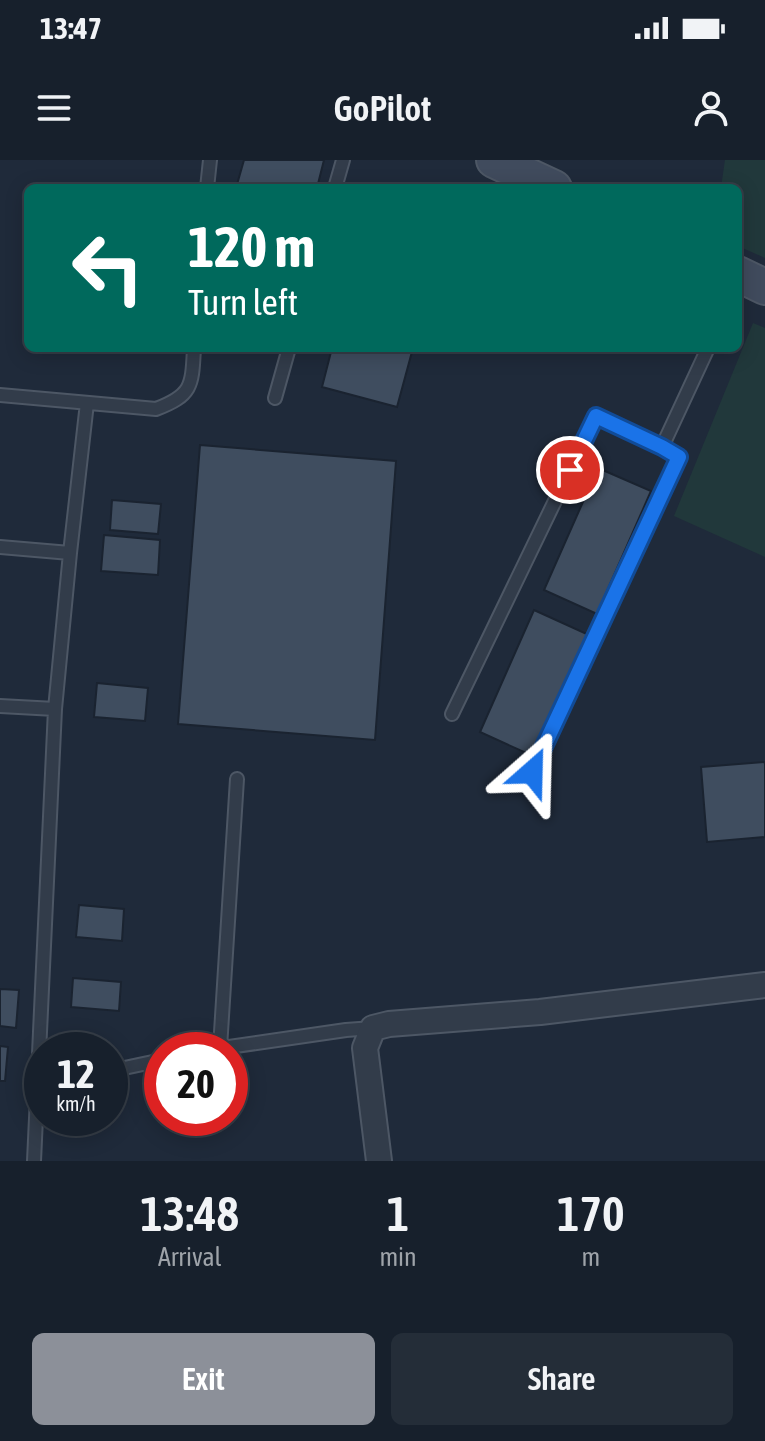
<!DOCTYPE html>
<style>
:root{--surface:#17202c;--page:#242d38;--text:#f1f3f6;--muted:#9ea3a9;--line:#363e48;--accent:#8c9099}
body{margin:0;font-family:"Asap Condensed",sans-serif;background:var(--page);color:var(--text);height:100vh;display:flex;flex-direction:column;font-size:30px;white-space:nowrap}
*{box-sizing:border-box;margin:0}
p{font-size:26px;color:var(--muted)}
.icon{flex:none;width:44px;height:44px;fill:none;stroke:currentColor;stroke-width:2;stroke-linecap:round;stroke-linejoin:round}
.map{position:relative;height:1001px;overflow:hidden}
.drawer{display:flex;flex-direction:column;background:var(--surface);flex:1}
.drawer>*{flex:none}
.top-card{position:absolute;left:24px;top:24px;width:718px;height:168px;border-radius:12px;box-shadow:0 4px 20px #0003,0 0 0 2px var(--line);background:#00695c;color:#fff;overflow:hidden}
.speed{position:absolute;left:24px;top:872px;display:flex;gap:16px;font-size:40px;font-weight:700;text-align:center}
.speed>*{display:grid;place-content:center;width:104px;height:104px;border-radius:50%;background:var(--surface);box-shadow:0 4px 20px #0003,0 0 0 2px var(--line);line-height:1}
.speed small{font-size:20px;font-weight:400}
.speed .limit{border:12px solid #d22;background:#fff;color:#111}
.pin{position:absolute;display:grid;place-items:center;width:68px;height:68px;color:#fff;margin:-34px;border:4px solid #fff;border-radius:50%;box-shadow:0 2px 8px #0007}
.me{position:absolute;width:88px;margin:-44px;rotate:25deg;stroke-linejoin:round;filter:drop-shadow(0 0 6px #0008)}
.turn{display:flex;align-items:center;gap:28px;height:168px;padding:0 32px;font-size:36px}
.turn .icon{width:104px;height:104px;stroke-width:2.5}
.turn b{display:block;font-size:56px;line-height:68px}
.eta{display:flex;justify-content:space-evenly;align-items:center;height:136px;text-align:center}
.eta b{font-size:48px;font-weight:600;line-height:56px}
.primary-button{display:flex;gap:16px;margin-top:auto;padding:16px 32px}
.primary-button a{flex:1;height:92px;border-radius:12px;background:var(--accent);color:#fff;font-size:32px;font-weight:600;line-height:92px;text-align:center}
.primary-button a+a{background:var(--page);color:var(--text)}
.status{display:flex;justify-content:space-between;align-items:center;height:56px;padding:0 40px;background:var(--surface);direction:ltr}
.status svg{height:22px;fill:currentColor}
header{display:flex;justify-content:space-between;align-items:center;height:104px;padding:0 32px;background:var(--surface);font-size:36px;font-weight:600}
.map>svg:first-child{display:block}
.green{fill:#21383b}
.building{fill:#3f4d5f;stroke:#1a2330;stroke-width:2}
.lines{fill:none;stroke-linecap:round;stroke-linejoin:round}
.service-casing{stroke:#4d5765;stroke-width:16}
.minor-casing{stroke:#4d5765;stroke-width:28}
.secondary-casing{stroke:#4d5765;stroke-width:38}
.service{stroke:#323c4a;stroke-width:12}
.minor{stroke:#323c4a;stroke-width:24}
.secondary{stroke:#404b5d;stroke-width:34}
.route-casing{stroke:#114b97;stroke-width:20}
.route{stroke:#1a73e8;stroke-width:14}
</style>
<div class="status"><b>13:47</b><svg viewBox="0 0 49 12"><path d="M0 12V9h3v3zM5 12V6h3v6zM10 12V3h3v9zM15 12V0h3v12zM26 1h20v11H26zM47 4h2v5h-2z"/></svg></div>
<header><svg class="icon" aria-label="menu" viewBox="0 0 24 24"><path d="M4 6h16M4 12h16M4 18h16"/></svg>GoPilot<svg class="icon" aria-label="person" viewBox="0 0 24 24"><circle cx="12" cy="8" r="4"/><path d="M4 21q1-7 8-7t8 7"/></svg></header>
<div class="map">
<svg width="765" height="1001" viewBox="0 0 765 1001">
<rect width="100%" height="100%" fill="#1f2a3a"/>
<path class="green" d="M725,0h40v98l-27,-12v-58h-17z
M753,163l12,5v229l-91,-41z"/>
<path class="building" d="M244,0h80l-7,28h-81z
M332,188h81l-16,59 -75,-20z
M200,285l196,16 -21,279 -197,-16z
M598,308l53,23 -54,123 -53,-24z
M112,340l49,4 -3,30 -48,-4z
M104,375l56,5 -2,35 -57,-4z
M534,450l55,25 -54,122 -55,-25z
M97,523l51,5 -3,33 -51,-4z
M765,602v75l-58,5 -6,-75z
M79,745l45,4 -2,32 -46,-4z
M73,818l48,4 -2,29 -48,-4z
M0,829l19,1 -3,38 -16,-2z
M0,886l8,1 -3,34h-5z"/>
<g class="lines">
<defs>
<path id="service" d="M207,28l3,-28
M335,28l8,-28
M0,235l156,14c37,-14 36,-24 38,-61
M275,238l14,-50
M0,387l70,6
M0,546l55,3
M452,554l144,-298 66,31
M532,612l147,-315 -17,-10 46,-99
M220,888l17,-269
M208,890l138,-20 27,-2
M110,911l52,-11
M34,1001l21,-452 15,-156 17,-150"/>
<path id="minor" d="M379,1001l-14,-113 8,-20 16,-4 151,-12 225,-27"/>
<path id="secondary" d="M494,0l60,28
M738,114l27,13"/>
</defs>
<use href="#service" class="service-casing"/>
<use href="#minor" class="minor-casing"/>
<use href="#secondary" class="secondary-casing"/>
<use href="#service" class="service"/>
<use href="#minor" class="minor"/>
<use href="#secondary" class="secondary"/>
</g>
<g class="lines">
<defs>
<path id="route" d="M532,612l147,-315 -17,-10 -66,-31 -26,54"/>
</defs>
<use href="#route" class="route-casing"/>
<use href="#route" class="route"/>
</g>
</svg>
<div class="speed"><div>12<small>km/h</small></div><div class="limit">20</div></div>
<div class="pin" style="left:570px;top:310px;background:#d93025"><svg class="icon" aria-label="arrive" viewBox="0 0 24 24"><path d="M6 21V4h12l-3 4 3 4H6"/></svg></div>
<svg class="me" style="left:532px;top:612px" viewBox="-20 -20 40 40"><path d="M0-17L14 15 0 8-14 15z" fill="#1a73e8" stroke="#fff" stroke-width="4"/></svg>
<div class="top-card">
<div class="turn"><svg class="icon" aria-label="left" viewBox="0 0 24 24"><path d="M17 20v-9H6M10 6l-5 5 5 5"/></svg><div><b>120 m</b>Turn left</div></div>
</div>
</div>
<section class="drawer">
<div class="eta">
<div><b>13:48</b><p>Arrival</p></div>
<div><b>1</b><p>min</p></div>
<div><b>170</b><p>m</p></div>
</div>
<div class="primary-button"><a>Exit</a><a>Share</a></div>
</section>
